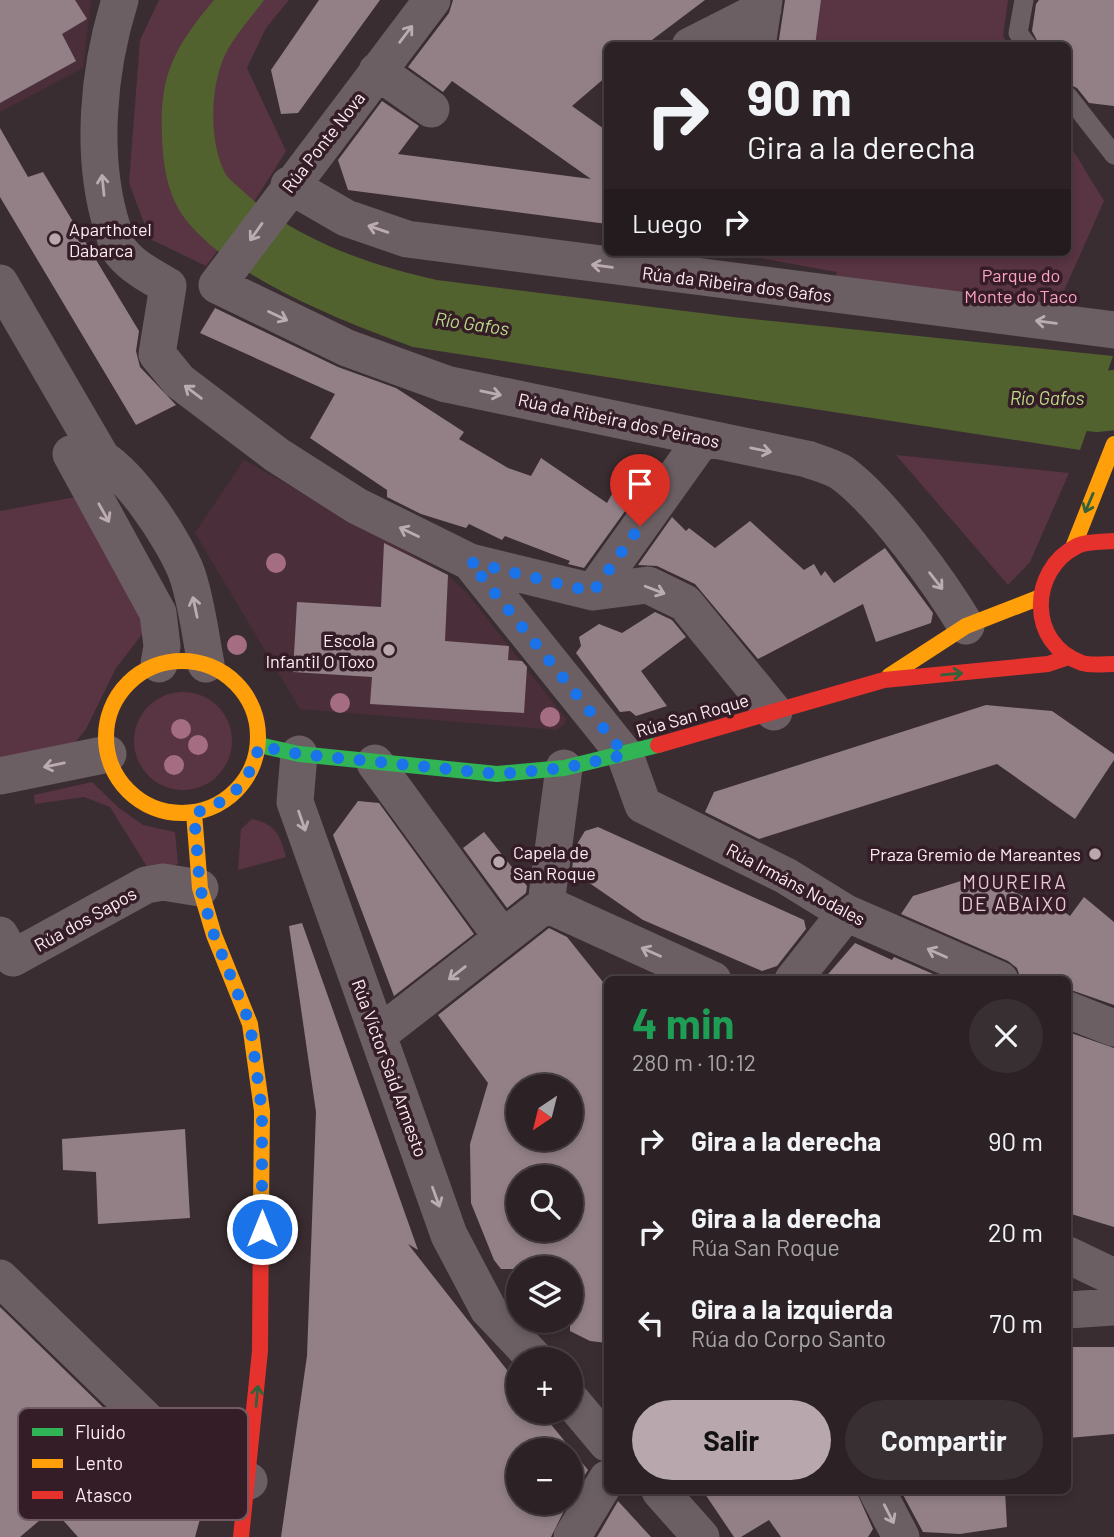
<!DOCTYPE html>
<html lang="es">
<meta charset="utf-8">
<style>
:root{--surface:#2c2226;--page:#382f32;--text:#f1f3f6;--muted:#a6a4a7;--line:#483f43;--accent:#b8a8ae}
body{margin:0;font-family:Barlow,sans-serif;background:var(--page);color:var(--text);height:100vh;display:flex;flex-direction:column;font-size:26px;white-space:nowrap}
*{box-sizing:border-box;margin:0}
p{font-size:23px;color:var(--muted)}
.icon{flex:none;width:38px;height:38px;fill:none;stroke:currentColor;stroke-width:2;stroke-linecap:round;stroke-linejoin:round}
.map{position:relative;flex:1;overflow:hidden}
.side{position:absolute;left:604px;top:976px;width:467px;height:518px;display:flex;flex-direction:column;background:var(--surface);border-radius:10px;box-shadow:0 4px 10px #0003,0 0 0 2px var(--line)}
.side>*{flex:none}
.top-card{position:absolute;left:604px;top:42px;width:467px;height:214px;border-radius:10px;box-shadow:0 4px 10px #0003,0 0 0 2px var(--line);background:#2c2226;color:var(--text);overflow:hidden}
.needle{width:46px;rotate:215deg}
.controls{position:absolute;left:506px;top:1074px;display:grid;gap:14px}
.controls a{display:grid;place-items:center;width:77px;height:77px;border-radius:50%;background:var(--surface);box-shadow:0 4px 10px #0003,0 0 0 2px var(--line);font-size:35px}
.pin{position:absolute;display:grid;place-items:center;width:60px;height:60px;color:#fff;margin:-72px -30px;border-radius:50% 50% 50% 0;rotate:-45deg;box-shadow:0 0 7px #0007}
.pin .icon{rotate:45deg}
.me{position:absolute;width:77px;margin:-38px;rotate:0deg;stroke-linejoin:round;filter:drop-shadow(0 0 5px #0008)}
.turn{display:flex;align-items:center;gap:24px;height:147px;padding:0 28px;font-size:32px}
.turn .icon{width:91px;height:91px;stroke-width:2.5}
.turn b{display:block;font-size:49px;line-height:60px}
.then{display:flex;align-items:center;height:66px;padding:0 28px;background:#0003;gap:14px;font-size:26px}
.round{display:grid;place-items:center;flex:none;width:74px;height:74px;border-radius:37px;background:var(--page)}
.head{display:flex;align-items:center;justify-content:space-between;height:119px;padding:0 28px}
h1{font-size:42px;font-weight:700;line-height:52px;color:#1e9e55}
.button{display:flex;gap:14px;margin-top:auto;padding:14px 28px}
.button a{flex:1;height:80px;border-radius:42px;background:var(--accent);color:#111;font-size:28px;font-weight:700;line-height:80px;text-align:center}
.button a+a{background:var(--page);color:var(--text)}
ul{padding:0;list-style:none}
li{display:flex;align-items:center;gap:21px;height:91px;padding:0 28px}
li div{flex:1}
li b{display:block;font-size:26px}
li em{font-style:normal}
.map>svg:first-child{display:block}
.built{fill:#4a2e39}
.green{fill:#593443}
.water{fill:#51622f}
.lines{fill:none;stroke-linecap:round;stroke-linejoin:round}
.river{stroke:#51622f;stroke-width:60}
.building{fill:#938087;fill-rule:evenodd}
.lane{stroke:#6b5f63;stroke-width:19}
.street{stroke:#6b5f63;stroke-width:37}
.fast{stroke:#30b455;stroke-width:16}
.slow{stroke:#ff9f0a;stroke-width:16}
.jam{stroke:#e5322d;stroke-width:16}
.tree{fill:#a46d82}
.oneway{stroke:#bbacb1}
.oneway2{stroke:#33613c}
.route{stroke:#1a73e8;stroke-width:12;stroke-dasharray:0 21.6}
.poi-dot{fill:#b8a8ae;stroke:#351d27;stroke-width:2.5}
.labels{text-anchor:middle;dominant-baseline:central;stroke-width:7;stroke-linejoin:round;paint-order:stroke}
.street-label{font-size:18px;fill:#fcebf0;stroke:#351d27}
.poi-label{font-size:18px;fill:#fcebf0;stroke:#351d27;text-anchor:start}
.park-label{font-size:18px;fill:#fba1c4;stroke:#351d27}
.water-label{font-size:19px;font-style:italic;fill:#bbda87;stroke:#351d27}
.neighbourhood-label{font-size:19px;letter-spacing:2px;fill:#e9c9d4;stroke:#351d27}
.key{fill:#351d27;stroke:#715b63;stroke-width:2}
.key-label{font-size:19px;fill:#fcebf0}
</style>
<div class="map">
<svg width="1114" height="1537" viewBox="0 0 1114 1537">
<rect width="100%" height="100%" fill="#3a2d32"/>
<path class="built" d="M0,0h91l-8,68 -83,44z
M244,460l204,115 18,17 100,127 -1,5 -8,6 -257,-21 -105,-176z"/>
<path class="green" d="M159,0h130l-23,28 -19,40 39,83 -32,51 -48,64 -56,-27 -21,-56 11,-143z
M821,0h187l-5,36 5,9h-193z
M1068,142l36,59 -54,121 -218,-26 5,-24 -94,-17v-3h325z
M896,455l173,18 -39,89 -22,23z
M97,493l67,113 -48,62 -30,61 -17,21 -69,10v-249z
M134 741a49 49 0 1 1 98 0a49 49 0 1 1-98 0Z
M92,782l27,26 24,17 32,7 3,32 -27,9 -41,-66 -26,-10 -49,7 -1,-9z
M252,819c24,5 28,16 34,38l-48,13 3,-41z"/>
<path class="water" d="M214,0h50c-13,18 -31,37 -40,57 -14,32 -15,85 1,116 4,7 13,13 19,19 51,48 126,73 193,88l296,37 380,39 -33,94 -667,-103c-69,-25 -180,-68 -227,-127 -19,-25 -23,-55 -24,-85 -3,-61 14,-90 52,-135z"/>
<g class="lines">
<path class="river" d="M1014,392l83,10 17,-2"/>
</g>
<path class="building" d="M0,0h75l12,19 -25,15 14,27 -76,42z
M319,0h61l-82,113 -17,1 -10,-44z
M453,0h252l-61,46h-37v30l-35,30 35,25v93l-259,-34 -10,-30 44,-59 37,25 -21,28 193,25 -139,-98 -9,11 -35,-25 41,-54z
M785,0h36l-6,46h-37z
M1039,0h75v106l-25,-3 -12,-15 -9,-4v-38h-28l-8,-15 4,-27z
M0,128l28,49 15,-5 96,159 -3,20 4,16 36,38 -40,20 -136,-228z
M215,308l123,59 58,21 68,44 -5,7 49,29 23,8 10,-18 66,45 15,-27 19,13 -57,79 -16,-4 2,-3 -65,-25 -3,4 -33,-16 -3,4 -45,-14 -34,-17v-7l-77,-52 25,-44 -135,-61z
M672,517l14,14 3,-3 26,20 35,-27 54,49 10,-6 7,12 4,-5 9,12 51,-35 48,65 -2,10 -55,19 -13,-38 -105,55 -63,-75 -38,-18 -19,-1z
M384,543l64,32 -3,66 64,5 -1,14 14,1 5,6 -3,46 -154,-9 2,-27 -79,-5 4,-70 84,5z
M655,612l17,8 14,17 -45,34 26,35 -31,10 -6,-5 -10,1 -44,-59 5,-7 -2,-9 20,-13 23,9z
M986,705l66,6 62,43v6l-39,59 -78,-55 -238,75 -54,-27 9,-20z
M358,801l21,2 95,131 -80,62 -61,-161z
M598,827l206,93 2,9 -29,37 -15,5 -119,-51 -71,-49 2,-22 11,-18z
M484,832l43,54 -1,7 -19,15 -44,-60z
M980,875l67,33 6,-4 17,12 14,-19 30,25v83l-46,-16v-9h-47l-4,-12 -9,-7 -107,-47 12,-18z
M302,923l116,327 -10,-6 110,140v28h23l47,58 -18,29v-48h-52v52h50l-17,34h-270l26,-181 9,-244 -27,-186z
M549,928l18,9 40,50v356l-17,-2 -20,-10v-62h-69l-7,-9 -23,-57 -1,-59 18,-61 -50,-68zM518,1087h52v52h-52zM518,1178h52v52h-52z
M855,943l37,17 2,-3 53,23h-124z
M1068,1032l46,16v179l-46,-14z
M185,1129l5,89 -92,6 -2,-52 -33,-2 -1,-31z
M0,1307l183,178 22,16 -10,36h-117l-25,-28 -33,28h-20z
M1068,1347h46v87l-46,4z
M703,1491h153l17,38 -5,8h-87l-12,-17 -28,17h-7z
M901,1491h104l2,36 -47,7 -37,-2z
M618,1501l33,36h-54z"/>
<g class="lines">
<path class="lane" d="M1024,0l-6,33 10,13
M1068,96l46,59"/>
<path class="street" d="M120,0c-22,70 -30,157 -8,227 3,7 4,19 9,25 12,15 31,25 47,34
M690,46l73,-37
M757,46l7,-46
M377,71l54,38
M289,185l57,33 61,21 707,91
M0,283l103,177
M217,285l130,63 99,36 361,75c11,4 26,8 35,14 40,29 99,111 124,153
M217,285l215,-285
M168,286l-11,68 22,27 98,74 80,51 113,56 123,30 55,-7 37,18 89,109
M470,562l155,193 18,50 143,71 60,37 154,67
M593,592l110,-154
M159,664l3,-18 -4,-33 -87,-159c5,-1 12,-3 16,-2 35,6 89,91 100,122 10,29 13,60 19,90
M299,754l-4,48 154,433 39,74 48,51
M375,763l127,174
M0,776l108,-22
M546,904l18,-136
M0,935l13,23 133,-73 17,-3 37,6
M793,980l53,-67
M1068,1010l46,18
M378,1035l168,-131 167,76
M1068,1255l46,22
M0,1278l198,192 51,11
M1068,1310l46,-3
M570,1399l37,44
M660,1491l41,46
M877,1491l24,46
M572,1537l35,-58"/>
<path class="fast" d="M259,745l40,9 198,20 67,-6 94,-23"/>
<path class="slow" d="M1074,545l40,-101
M106 737a76 76 0 1 1 152 0a76 76 0 1 1-152 0Z
M889,676l77,-50 72,-28
M194,813l6,75 14,47 36,89 12,87 -1,99"/>
<path class="jam" d="M1114,541c-11,1 -27,0 -37,5 -48,24 -50,98 5,117 9,3 22,1 32,1
M658,745l226,-65 164,-16 21,-7
M241,1537l19,-186 1,-141"/>
</g>
<g class="tree">
<circle cx="276" cy="563" r="10"/>
<circle cx="237" cy="645" r="10"/>
<circle cx="340" cy="703" r="10"/>
<circle cx="550" cy="717" r="10"/>
<circle cx="181" cy="729" r="10"/>
<circle cx="198" cy="745" r="10"/>
<circle cx="174" cy="765" r="10"/>
</g>
<defs><path id="oneway-shaft" d="M-6 0H5M1.5-3L5.5 0L1.5 3" fill="none" stroke-width="1.6" stroke-linecap="round" stroke-linejoin="round" transform="scale(1.75)"/></defs>
<g class="oneway">
<use href="#oneway-shaft" transform="translate(406 34) rotate(-53)"/>
<use href="#oneway-shaft" transform="translate(103 185) rotate(-96)"/>
<use href="#oneway-shaft" transform="translate(378 229) rotate(-161)"/>
<use href="#oneway-shaft" transform="translate(256 232) rotate(125)"/>
<use href="#oneway-shaft" transform="translate(602 266) rotate(-173)"/>
<use href="#oneway-shaft" transform="translate(278 316) rotate(25)"/>
<use href="#oneway-shaft" transform="translate(1046 322) rotate(-173)"/>
<use href="#oneway-shaft" transform="translate(193 392) rotate(-143)"/>
<use href="#oneway-shaft" transform="translate(491 393) rotate(12)"/>
<use href="#oneway-shaft" transform="translate(761 450) rotate(12)"/>
<use href="#oneway-shaft" transform="translate(104 513) rotate(61)"/>
<use href="#oneway-shaft" transform="translate(409 532) rotate(-154)"/>
<use href="#oneway-shaft" transform="translate(936 581) rotate(52)"/>
<use href="#oneway-shaft" transform="translate(655 590) rotate(21)"/>
<use href="#oneway-shaft" transform="translate(195 607) rotate(-102)"/>
<use href="#oneway-shaft" transform="translate(54 765) rotate(168)"/>
<use href="#oneway-shaft" transform="translate(302 821) rotate(71)"/>
<use href="#oneway-shaft" transform="translate(651 952) rotate(-156)"/>
<use href="#oneway-shaft" transform="translate(937 953) rotate(-156)"/>
<use href="#oneway-shaft" transform="translate(457 973) rotate(142)"/>
<use href="#oneway-shaft" transform="translate(436 1197) rotate(70)"/>
<use href="#oneway-shaft" transform="translate(889 1514) rotate(63)"/>
</g>
<g class="oneway2">
<use href="#oneway-shaft" transform="translate(1089 503) rotate(113)"/>
<use href="#oneway-shaft" transform="translate(952 674) rotate(-5)"/>
<use href="#oneway-shaft" transform="translate(257 1396) rotate(-85)"/>
</g>
<g class="lines">
<path class="route" d="M262,1229v-118l-12,-87 -36,-89 -14,-47 -6,-75c36,-10 56,-31 65,-67l40,8 199,20 66,-6 61,-13 -155,-193 123,30 47,-66"/>
</g>
<g class="poi-dot">
<circle cx="55" cy="239" r="7"/>
<circle cx="389" cy="650" r="7"/>
<circle cx="1095" cy="854" r="7"/>
<circle cx="499" cy="862" r="7"/>
</g>
<g class="labels">
<g class="street-label">
<text transform="translate(323 142) rotate(-52)">Rúa Ponte Nova</text>
<text transform="translate(737 284) rotate(7)">Rúa da Ribeira dos Gafos</text>
<text transform="translate(619 420) rotate(12)">Rúa da Ribeira dos Peiraos</text>
<text transform="translate(692 715) rotate(-16)">Rúa San Roque</text>
<text transform="translate(796 884) rotate(28)">Rúa Irmáns Nodales</text>
<text transform="translate(85 919) rotate(-29)">Rúa dos Sapos</text>
<text transform="translate(390 1068) rotate(70)">Rúa Víctor Said Armesto</text>
</g>
<g class="poi-label">
<text x="69" y="229">Aparthotel<tspan x="69" dy="21">Dabarca</tspan></text>
<text x="375" y="640" text-anchor="end">Escola<tspan x="375" dy="21">Infantil O Toxo</tspan></text>
<text x="513" y="852">Capela de<tspan x="513" dy="21">San Roque</tspan></text>
<text x="1081" y="854" text-anchor="end">Praza Gremio de Mareantes</text>
</g>
<g class="park-label">
<text x="1021" y="275">Parque do<tspan x="1021" dy="21">Monte do Taco</tspan></text>
</g>
<g class="water-label">
<text transform="translate(472 323) rotate(8)">Río Gafos</text>
<text x="1047" y="397">Río Gafos</text>
</g>
<g class="neighbourhood-label">
<text x="1015" y="881">MOUREIRA<tspan x="1015" dy="22">DE ABAIXO</tspan></text>
</g>
</g>
<rect x="18" y="1408" width="230" height="112" rx="10" class="key"/>
<rect x="32" y="1428" width="31" height="8" fill="#30b455"/>
<rect x="32" y="1459" width="31" height="9" fill="#ff9f0a"/>
<rect x="32" y="1491" width="31" height="8" fill="#e5322d"/>
<g class="key-label">
<text x="75" y="1439">Fluido</text>
<text x="75" y="1470">Lento</text>
<text x="75" y="1502">Atasco</text>
</g>
</svg>
<div class="controls">
<a><svg class="needle" viewBox="-14 -14 28 28"><path d="M0-13l5 13h-10z" fill="#e53935"/><path d="M0 13l5-13h-10z" fill="#a6a4a7"/></svg></a>
<a><svg class="icon" aria-label="search" viewBox="0 0 24 24"><circle cx="10" cy="10" r="6"/><path d="M15 15l6 6"/></svg></a>
<a><svg class="icon" aria-label="layers" viewBox="0 0 24 24"><path d="M12 4l9 5-9 5-9-5zM3 14l9 5 9-5"/></svg></a>
<a>+</a>
<a>−</a>
</div>
<div class="pin" style="left:640px;top:526px;background:#d93025"><svg class="icon" aria-label="arrive" viewBox="0 0 24 24"><path d="M6 21V4h12l-3 4 3 4H6"/></svg></div>
<svg class="me" style="left:262px;top:1229px" viewBox="-20 -20 40 40"><circle r="17" fill="#1a73e8" stroke="#fff" stroke-width="3"/><path d="M0-11L8 9 0 5-8 9z" fill="#fff"/></svg>
<div class="top-card">
<div class="turn"><svg class="icon" aria-label="right" viewBox="0 0 24 24"><path d="M7 20v-9h11M14 6l5 5-5 5"/></svg><div><b>90 m</b>Gira a la derecha</div></div>
<div class="then">Luego<svg class="icon" aria-label="right" viewBox="0 0 24 24"><path d="M7 20v-9h11M14 6l5 5-5 5"/></svg></div>
</div>
<section class="side">
<div class="head"><div><h1>4 min</h1><p>280 m · 10:12</p></div><a class="round"><svg class="icon" aria-label="close" viewBox="0 0 24 24"><path d="M6 6l12 12M18 6L6 18"/></svg></a></div>
<ul>
<li><svg class="icon" aria-label="right" viewBox="0 0 24 24"><path d="M7 20v-9h11M14 6l5 5-5 5"/></svg><div><b>Gira a la derecha</b></div><em>90 m</em></li>
<li><svg class="icon" aria-label="right" viewBox="0 0 24 24"><path d="M7 20v-9h11M14 6l5 5-5 5"/></svg><div><b>Gira a la derecha</b><p>Rúa San Roque</p></div><em>20 m</em></li>
<li><svg class="icon" aria-label="left" viewBox="0 0 24 24"><path d="M17 20v-9H6M10 6l-5 5 5 5"/></svg><div><b>Gira a la izquierda</b><p>Rúa do Corpo Santo</p></div><em>70 m</em></li>
</ul>
<div class="button"><a>Salir</a><a>Compartir</a></div>
</section>
</div>
